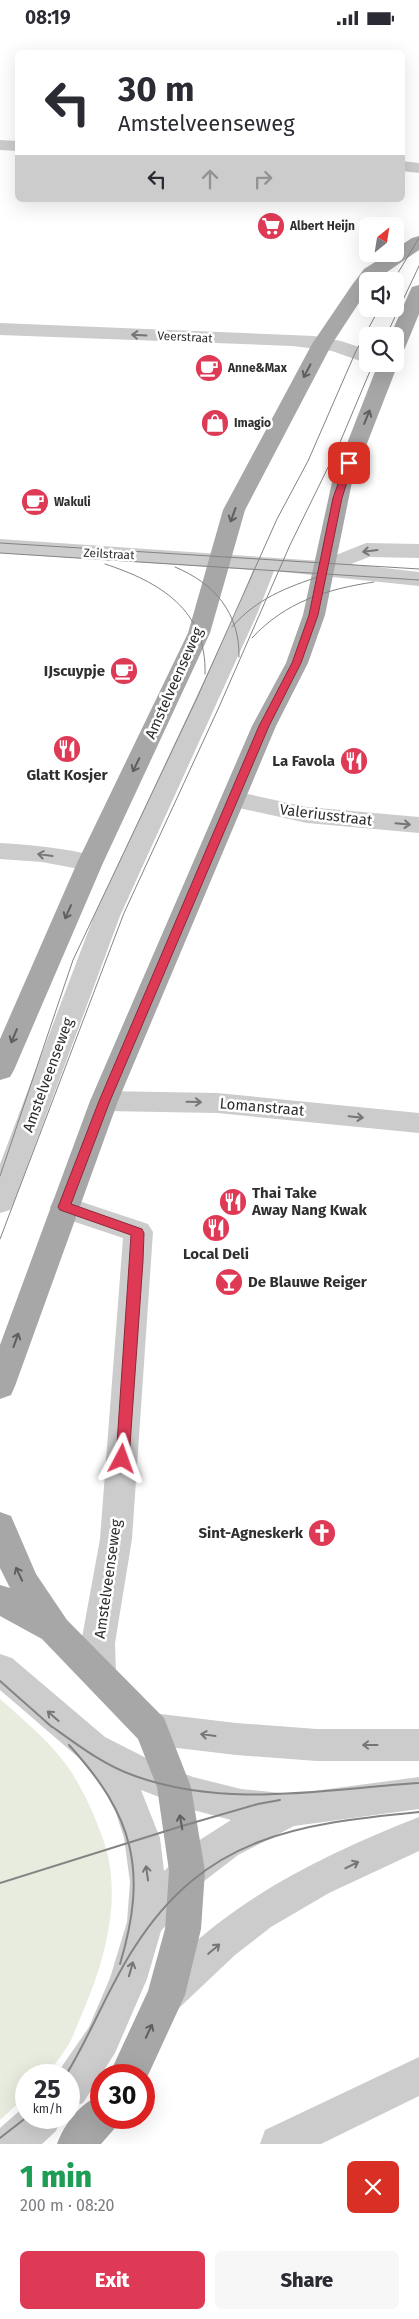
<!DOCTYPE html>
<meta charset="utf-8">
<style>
:root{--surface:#fff;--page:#f7f7f7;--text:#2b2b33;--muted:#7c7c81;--accent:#de3a56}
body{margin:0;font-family:"Fira Sans",sans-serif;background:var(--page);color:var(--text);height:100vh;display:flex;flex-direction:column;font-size:19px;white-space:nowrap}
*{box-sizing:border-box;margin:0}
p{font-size:16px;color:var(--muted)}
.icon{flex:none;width:28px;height:28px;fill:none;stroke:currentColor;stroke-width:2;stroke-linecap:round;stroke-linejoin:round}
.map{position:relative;height:2109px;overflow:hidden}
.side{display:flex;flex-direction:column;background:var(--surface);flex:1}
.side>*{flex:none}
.guide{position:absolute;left:15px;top:15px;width:390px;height:152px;border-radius:8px;box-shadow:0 5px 20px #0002;background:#fff;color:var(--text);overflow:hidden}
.needle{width:32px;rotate:30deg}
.tools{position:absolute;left:359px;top:182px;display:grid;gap:10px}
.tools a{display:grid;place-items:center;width:45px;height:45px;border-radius:8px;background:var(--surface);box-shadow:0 5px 20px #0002;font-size:25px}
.speed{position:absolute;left:15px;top:2029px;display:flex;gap:10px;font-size:25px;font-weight:700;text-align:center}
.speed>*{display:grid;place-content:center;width:65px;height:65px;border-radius:50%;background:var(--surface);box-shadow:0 5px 20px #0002;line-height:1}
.speed small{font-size:12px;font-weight:400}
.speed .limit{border:8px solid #d22;background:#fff;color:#111}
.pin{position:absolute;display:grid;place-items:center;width:42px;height:42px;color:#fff;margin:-21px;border-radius:10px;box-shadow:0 2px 8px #0006}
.me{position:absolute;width:55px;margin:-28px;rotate:4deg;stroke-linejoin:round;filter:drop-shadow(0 0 4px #0008)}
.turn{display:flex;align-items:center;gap:18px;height:105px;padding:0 20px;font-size:22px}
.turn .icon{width:65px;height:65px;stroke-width:2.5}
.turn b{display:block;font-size:35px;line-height:42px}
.lanes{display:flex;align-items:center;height:48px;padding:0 20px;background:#0003;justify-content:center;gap:25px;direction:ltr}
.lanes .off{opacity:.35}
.round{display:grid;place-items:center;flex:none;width:52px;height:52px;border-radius:8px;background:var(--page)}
.overview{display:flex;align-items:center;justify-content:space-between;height:85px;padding:0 20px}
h1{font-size:30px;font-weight:800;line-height:38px;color:#1e9e55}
.action{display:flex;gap:10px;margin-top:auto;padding:10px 20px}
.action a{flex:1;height:58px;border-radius:8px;background:var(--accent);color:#fff;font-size:20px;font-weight:800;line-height:58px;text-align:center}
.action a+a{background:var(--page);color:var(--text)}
.status{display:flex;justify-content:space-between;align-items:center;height:35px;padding:0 25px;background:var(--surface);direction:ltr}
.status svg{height:14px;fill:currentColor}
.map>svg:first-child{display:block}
.green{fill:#e7ecde}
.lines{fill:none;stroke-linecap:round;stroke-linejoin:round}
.minor{fill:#ccc;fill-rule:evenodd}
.major{fill:#a7a7a7;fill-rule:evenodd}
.tram-far1{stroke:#848484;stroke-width:1}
.tram{stroke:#848484;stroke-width:2}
.oneway{stroke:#767676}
.oneway2{stroke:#5f5f5f}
.route{fill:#de3a56;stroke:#902638}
.labels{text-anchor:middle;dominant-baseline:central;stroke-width:5;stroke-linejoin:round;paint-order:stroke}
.far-poi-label{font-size:12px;font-weight:bold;fill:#2f2f2f;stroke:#fff;text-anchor:start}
.far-street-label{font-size:12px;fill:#2f2f2f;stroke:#fff}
.poi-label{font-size:15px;font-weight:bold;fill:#2f2f2f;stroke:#fff;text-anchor:end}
.street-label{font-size:15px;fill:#2f2f2f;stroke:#fff}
</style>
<div class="status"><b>08:19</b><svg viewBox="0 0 49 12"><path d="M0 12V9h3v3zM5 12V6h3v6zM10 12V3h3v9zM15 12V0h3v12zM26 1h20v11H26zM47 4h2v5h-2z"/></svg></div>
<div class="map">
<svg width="419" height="2109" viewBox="0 0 419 2109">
<rect width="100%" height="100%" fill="#fff"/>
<path class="green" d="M0,1664c25,22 54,46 72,74 13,21 24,45 32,69 19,57 0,122 -23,174 -4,9 -7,19 -12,28 -7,11 -15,21 -22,31h-21v21l-26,24z"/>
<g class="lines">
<path class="minor" d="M0,105l18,1v10l-18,-1z
M402,126l17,2v10l-17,-2z
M0,288l314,13 27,5 27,9 1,14 -37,-13 -39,-5 -293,-11z
M0,504l321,22 45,-18 53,1v14l-50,-1 -18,7 68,8v14l-145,-15 -16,41 -138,304 -106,286 -4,8 -10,3v-49l94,-248 142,-304 17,-42 -253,-17z
M234,756l73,16 112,10v16l-112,-10 -82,-18 -3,-6 3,-6z
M0,808c33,2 67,5 99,14l4,6 -4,6 -9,2 -48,-9 -42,-3z
M104,1056l113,2 202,20v20l-202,-20 -113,-2 -10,-3 -4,-7 4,-7z
M64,1161l84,28 5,8 -21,307 -17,104 1,30 -5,11 -12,4 -12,-4 -5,-11 -1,-30 19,-104 23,-301 -69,-23 -4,-8 4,-8z
M0,1619l12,4 93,79 53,27 35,13 48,12 50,5 128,-17v32l-125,17 -56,29 -35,27 -42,49 -14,48 -32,74 -32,50 -14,5v-33h-13l33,-48 21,-49 17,-56 3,-40 -6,-44 -8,-25 -14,-27 -23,-28 -79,-68zM141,1755l52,20 38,10 -36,23 -31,28 -4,-33z
M152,1678l84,10 81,6h102v32h-102l-81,-6 -84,-10 -12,-5 -5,-11 5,-11z
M419,1782v34l-90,42 -58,34 -36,28 -56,53 -13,5 -13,-5 -6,-13c8,-17 21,-28 34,-40 67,-64 152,-104 238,-138z
M419,2022v39l-98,48h-61l5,-14z
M26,2070v12h35l-5,14 -14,13h-42v-16z"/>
<path class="major" d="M419,201v14l-45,31h-6v8l-36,55 -87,166 -35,123 -107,230 -89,207 -4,7 -10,3v-41l77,-176 111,-230 35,-123 89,-166 40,-59 12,-16 24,-15h7v-5l17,-11z
M419,250v29l-14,34 -3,4 -7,2v-18h-5l20,-45 2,-4z
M395,325l3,4 -46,118 -27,133 -17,48 -32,63 -158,375 -103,285 -4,9 -11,4v-54l90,-244 162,-375 34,-63 17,-48 29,-133 46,-118h17z
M0,1477l11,4 25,58 31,46 97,98 27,69 14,84 -4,58 -16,66 -41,89v-9h-35l39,-84 17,-62 4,-58 -12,-84 -19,-48 -96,-100 -42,-23v-31l10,3 -10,-20z
M101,2060v22h18l-4,11 -14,16h-44c8,-21 23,-41 44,-49z"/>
<path class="tram-far1" d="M393,246l26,-43
M386,301l33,-70
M0,508l419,26
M0,518l419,27
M105,529c55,18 102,46 100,110
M175,532c39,16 65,46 64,90
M232,592c24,-28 55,-40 89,-51
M252,603c33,-36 75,-49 122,-56
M0,1141l73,-216 124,-262 80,-179 31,-58 48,-110 23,-42
M0,1204l124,-326 95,-206 71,-162 48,-98 35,-83"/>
<path class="tram" d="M0,1646l52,46
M47,1688c28,20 56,42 88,53 92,33 190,13 284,7
M69,1710c65,71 79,126 51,219
M0,1848l182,-57 76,-22 22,-4
M66,2040c25,-41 42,-87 68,-127 71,-112 163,-124 285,-136
M0,2103l27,-21"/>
</g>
<defs><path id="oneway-shaft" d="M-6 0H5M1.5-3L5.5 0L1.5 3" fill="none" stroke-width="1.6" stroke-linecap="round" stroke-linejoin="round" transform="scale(1.25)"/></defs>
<g class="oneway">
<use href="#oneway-shaft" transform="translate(139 300) rotate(-177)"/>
<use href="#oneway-shaft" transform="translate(370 516) rotate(173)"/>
<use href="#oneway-shaft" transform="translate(403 789) rotate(5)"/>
<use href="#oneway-shaft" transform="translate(45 820) rotate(-172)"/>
<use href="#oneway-shaft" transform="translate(194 1067) rotate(1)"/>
<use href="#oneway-shaft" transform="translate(356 1082) rotate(6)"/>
<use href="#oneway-shaft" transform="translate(53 1681) rotate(-139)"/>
<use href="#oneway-shaft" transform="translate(208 1700) rotate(-172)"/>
<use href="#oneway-shaft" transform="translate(370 1710) rotate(-180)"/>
<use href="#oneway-shaft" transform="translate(352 1830) rotate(-26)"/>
<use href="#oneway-shaft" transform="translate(147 1838) rotate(-98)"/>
<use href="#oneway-shaft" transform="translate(214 1914) rotate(-40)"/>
<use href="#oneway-shaft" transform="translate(131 1934) rotate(-74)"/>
</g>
<g class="oneway2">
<use href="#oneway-shaft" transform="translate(307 336) rotate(118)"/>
<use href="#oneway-shaft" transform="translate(367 382) rotate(-68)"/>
<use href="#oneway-shaft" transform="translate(233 480) rotate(110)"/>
<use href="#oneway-shaft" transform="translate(136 730) rotate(116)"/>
<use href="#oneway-shaft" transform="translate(68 877) rotate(114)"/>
<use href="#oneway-shaft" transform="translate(14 1001) rotate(113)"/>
<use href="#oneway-shaft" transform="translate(16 1305) rotate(-70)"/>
<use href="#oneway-shaft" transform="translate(19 1539) rotate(-115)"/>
<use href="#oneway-shaft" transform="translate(181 1787) rotate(-100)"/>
<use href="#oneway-shaft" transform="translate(149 1996) rotate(-65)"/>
</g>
<path class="route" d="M346,426l7,2 -11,35 -24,117 -17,48 -32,63 -159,375 -39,103 71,25 2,4 -1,28 -14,198 -2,4h-9l-2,-4 15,-224 -71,-25 -2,-3 41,-106 160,-375 33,-63 17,-48 24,-117z"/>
<defs>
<symbol id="supermarket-disc" viewBox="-11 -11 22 22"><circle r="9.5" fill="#de3a56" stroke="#fff"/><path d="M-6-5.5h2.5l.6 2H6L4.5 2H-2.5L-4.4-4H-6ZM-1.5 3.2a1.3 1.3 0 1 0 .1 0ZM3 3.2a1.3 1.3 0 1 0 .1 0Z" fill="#fff"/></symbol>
<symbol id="cafe-disc" viewBox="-11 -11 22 22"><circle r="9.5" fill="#de3a56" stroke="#fff"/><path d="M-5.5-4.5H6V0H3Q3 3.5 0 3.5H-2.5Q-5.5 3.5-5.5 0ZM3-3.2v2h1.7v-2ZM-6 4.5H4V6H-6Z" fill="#fff"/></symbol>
<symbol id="shop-disc" viewBox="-11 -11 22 22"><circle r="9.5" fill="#de3a56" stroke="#fff"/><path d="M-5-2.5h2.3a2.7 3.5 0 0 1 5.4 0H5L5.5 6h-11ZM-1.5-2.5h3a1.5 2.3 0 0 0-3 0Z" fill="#fff"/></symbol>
<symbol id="restaurant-disc" viewBox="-11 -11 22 22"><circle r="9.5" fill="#de3a56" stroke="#fff"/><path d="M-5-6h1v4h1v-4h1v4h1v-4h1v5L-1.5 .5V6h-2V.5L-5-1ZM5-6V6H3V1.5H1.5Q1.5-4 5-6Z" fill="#fff"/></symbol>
<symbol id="bar-disc" viewBox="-11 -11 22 22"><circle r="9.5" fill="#de3a56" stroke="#fff"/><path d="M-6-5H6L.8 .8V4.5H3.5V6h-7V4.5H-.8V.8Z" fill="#fff"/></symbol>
<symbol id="church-disc" viewBox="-11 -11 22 22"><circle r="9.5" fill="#de3a56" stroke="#fff"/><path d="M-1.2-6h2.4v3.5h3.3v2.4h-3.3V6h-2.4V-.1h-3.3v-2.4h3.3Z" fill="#fff"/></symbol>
</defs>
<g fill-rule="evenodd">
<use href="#supermarket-disc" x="255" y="175" width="32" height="32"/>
<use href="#cafe-disc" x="193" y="317" width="32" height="32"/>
<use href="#shop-disc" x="199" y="372" width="32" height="32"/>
<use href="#cafe-disc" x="19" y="451" width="32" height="32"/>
<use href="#cafe-disc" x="108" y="620" width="32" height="32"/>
<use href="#restaurant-disc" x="51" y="698" width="32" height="32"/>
<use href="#restaurant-disc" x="338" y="710" width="32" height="32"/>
<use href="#restaurant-disc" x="217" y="1151" width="32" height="32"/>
<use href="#restaurant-disc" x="200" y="1177" width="32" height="32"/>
<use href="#bar-disc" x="213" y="1231" width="32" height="32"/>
<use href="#church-disc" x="306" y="1482" width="32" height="32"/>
</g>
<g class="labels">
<g class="far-poi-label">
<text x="290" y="191">Albert Heijn</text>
<text x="228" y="333">Anne&amp;Max</text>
<text x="234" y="388">Imagio</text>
<text x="54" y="467">Wakuli</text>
</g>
<g class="far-street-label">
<text transform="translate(185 302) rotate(3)">Veerstraat</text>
<text transform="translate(109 519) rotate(3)">Zeilstraat</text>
</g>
<g class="poi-label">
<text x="105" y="636">IJscuypje</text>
<text x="335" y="726">La Favola</text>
<text x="67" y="740" text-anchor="middle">Glatt Kosjer</text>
<text x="252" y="1158" text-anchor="start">Thai Take<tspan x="252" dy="17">Away Nang Kwak</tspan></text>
<text x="216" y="1219" text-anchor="middle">Local Deli</text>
<text x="248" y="1247" text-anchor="start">De Blauwe Reiger</text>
<text x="303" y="1498">Sint-Agneskerk</text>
</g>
<g class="street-label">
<text transform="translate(174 648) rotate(-66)">Amstelveenseweg</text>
<text transform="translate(326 780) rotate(7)">Valeriusstraat</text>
<text transform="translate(48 1040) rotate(-70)">Amstelveenseweg</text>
<text transform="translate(262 1072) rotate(5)">Lomanstraat</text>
<text transform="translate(108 1544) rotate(-82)">Amstelveenseweg</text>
</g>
</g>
</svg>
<div class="tools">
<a><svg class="needle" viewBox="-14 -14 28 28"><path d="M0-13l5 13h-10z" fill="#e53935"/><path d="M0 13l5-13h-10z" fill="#7c7c81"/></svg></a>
<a><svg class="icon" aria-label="sound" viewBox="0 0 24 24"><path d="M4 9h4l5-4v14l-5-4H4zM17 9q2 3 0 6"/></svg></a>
<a><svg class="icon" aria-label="search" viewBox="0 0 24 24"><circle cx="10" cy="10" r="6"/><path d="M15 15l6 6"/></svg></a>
</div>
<div class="speed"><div>25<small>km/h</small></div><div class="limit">30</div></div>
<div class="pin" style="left:349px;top:428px;background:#d93025"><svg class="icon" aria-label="arrive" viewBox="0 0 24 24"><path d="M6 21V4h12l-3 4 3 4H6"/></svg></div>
<svg class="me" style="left:122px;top:1424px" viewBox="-20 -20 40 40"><path d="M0-17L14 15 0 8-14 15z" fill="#de3a56" stroke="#fff" stroke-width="4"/></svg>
<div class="guide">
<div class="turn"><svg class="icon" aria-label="left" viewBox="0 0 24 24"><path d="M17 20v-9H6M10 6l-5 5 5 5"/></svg><div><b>30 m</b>Amstelveenseweg</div></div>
<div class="lanes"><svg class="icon" aria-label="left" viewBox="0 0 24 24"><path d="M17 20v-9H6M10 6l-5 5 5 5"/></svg><svg class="icon off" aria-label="ahead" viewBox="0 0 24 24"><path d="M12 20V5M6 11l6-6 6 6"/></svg><svg class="icon off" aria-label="right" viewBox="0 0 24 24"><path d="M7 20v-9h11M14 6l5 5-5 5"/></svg></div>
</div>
</div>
<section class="side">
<div class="overview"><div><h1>1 min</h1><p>200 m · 08:20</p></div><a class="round" style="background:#d93025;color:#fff"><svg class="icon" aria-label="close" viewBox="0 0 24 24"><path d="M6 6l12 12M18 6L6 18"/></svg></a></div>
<div class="action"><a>Exit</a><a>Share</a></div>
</section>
